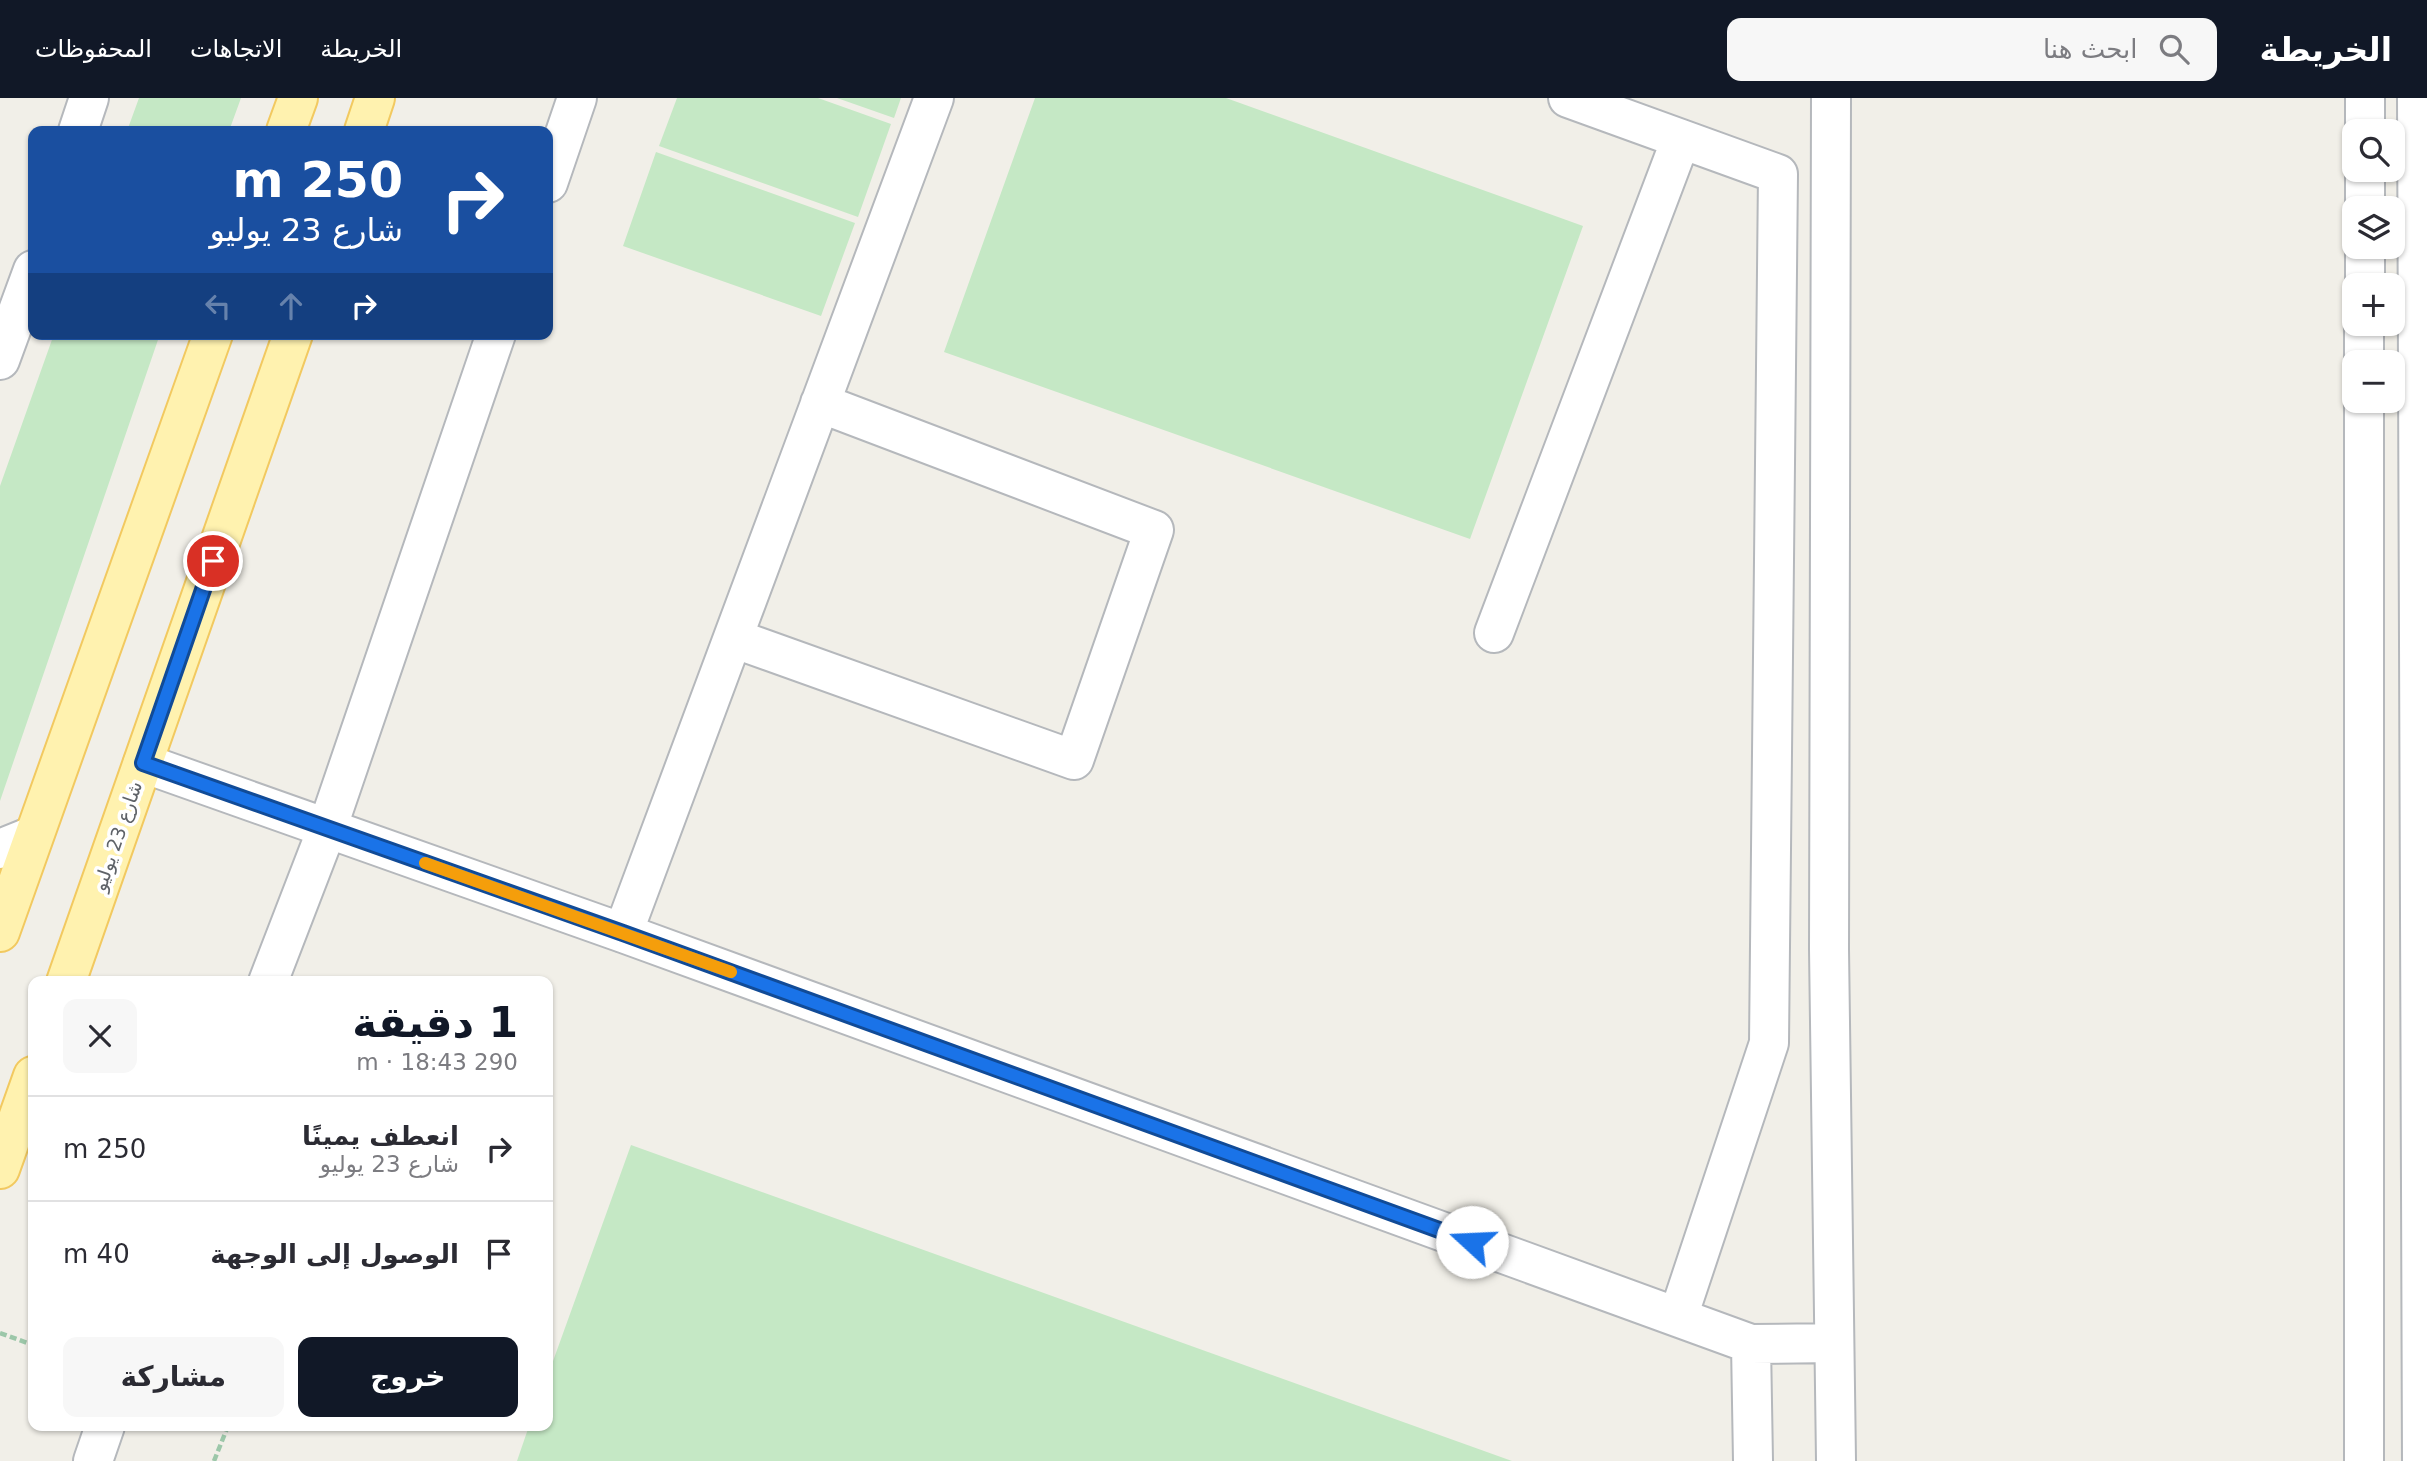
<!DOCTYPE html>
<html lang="ar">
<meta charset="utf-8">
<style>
:root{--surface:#fff;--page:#f7f7f7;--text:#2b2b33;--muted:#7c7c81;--line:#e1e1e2;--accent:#111827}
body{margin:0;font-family:"DejaVu Sans",Vazirmatn,sans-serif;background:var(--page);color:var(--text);direction:rtl;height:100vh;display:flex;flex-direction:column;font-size:26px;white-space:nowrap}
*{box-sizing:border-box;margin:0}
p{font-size:23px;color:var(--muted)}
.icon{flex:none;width:38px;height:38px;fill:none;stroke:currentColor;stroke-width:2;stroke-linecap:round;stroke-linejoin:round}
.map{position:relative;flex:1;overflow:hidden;direction:ltr}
.details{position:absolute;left:28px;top:878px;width:525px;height:455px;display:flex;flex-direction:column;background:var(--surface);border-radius:14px;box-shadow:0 2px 5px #0004;direction:rtl}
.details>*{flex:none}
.banner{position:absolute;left:28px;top:28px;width:525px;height:214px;border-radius:14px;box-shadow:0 2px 5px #0004;direction:rtl;background:#1a4fa0;color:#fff;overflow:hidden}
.fabs{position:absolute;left:2342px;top:21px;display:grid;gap:14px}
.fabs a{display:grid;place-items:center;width:63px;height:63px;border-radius:14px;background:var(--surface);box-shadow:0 2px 5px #0004;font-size:35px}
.pin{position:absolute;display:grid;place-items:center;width:60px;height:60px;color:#fff;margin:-30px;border:4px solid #fff;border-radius:50%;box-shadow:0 2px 7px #0007}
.me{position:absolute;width:77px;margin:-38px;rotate:290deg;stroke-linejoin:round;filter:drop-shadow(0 0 5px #0008)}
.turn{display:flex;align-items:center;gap:24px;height:147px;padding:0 35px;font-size:32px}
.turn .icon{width:91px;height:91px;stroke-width:2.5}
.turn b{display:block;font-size:49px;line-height:60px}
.lanes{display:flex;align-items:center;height:66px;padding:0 35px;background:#0003;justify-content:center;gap:35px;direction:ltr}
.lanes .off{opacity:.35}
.round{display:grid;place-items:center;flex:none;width:74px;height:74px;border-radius:14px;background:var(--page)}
.summary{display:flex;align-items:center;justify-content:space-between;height:119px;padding:0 35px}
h1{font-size:42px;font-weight:700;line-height:52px;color:var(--accent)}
.cta{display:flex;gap:14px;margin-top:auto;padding:14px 35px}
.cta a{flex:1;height:80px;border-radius:14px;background:var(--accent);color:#fff;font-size:28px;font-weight:700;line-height:80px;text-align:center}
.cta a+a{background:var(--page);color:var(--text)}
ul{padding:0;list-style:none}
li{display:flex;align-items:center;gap:21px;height:105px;padding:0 35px;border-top:2px solid var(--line)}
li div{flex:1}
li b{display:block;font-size:26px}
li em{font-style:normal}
header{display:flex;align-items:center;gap:42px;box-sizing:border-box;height:98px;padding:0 35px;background:var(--accent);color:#fff}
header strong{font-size:33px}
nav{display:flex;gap:38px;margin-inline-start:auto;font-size:24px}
.search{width:490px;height:63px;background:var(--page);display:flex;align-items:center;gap:18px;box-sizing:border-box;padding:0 24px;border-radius:14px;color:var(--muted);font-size:26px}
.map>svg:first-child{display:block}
.green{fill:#c5e8c5}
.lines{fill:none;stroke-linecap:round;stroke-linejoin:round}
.minor-casing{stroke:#b5b8bc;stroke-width:42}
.major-casing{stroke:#f2c960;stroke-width:42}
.path{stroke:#9cc7a9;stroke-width:4.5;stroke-dasharray:7 3.5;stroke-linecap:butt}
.minor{stroke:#fff;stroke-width:38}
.major{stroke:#fff2af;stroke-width:38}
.route-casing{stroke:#114b97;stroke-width:18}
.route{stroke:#1a73e8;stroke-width:12}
.slow{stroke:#f59e0b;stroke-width:12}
.labels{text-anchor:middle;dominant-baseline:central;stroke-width:7;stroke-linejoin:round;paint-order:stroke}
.street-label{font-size:19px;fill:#5f6368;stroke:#fff}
</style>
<header>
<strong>الخريطة</strong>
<div class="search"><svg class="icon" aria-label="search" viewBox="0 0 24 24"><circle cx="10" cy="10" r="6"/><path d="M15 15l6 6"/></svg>ابحث هنا</div>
<nav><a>الخريطة</a><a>الاتجاهات</a><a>المحفوظات</a></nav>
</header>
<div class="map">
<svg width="2427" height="1363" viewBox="0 0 2427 1363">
<rect width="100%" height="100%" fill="#f1efe8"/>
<path class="green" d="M139,0h102l-12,33h-102z
M677,0h141l73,26 -33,93 -199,-71z
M837,0h64l-7,20z
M1035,0h191l357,128 -113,313 -526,-187z
M656,54l199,71 -34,93 -198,-70z
M54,236h106l-160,467v-315z
M631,1047l881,316h-995l12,-35h19v-51z"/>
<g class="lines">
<defs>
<path id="minor" d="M1568,0l210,76 -9,869 -91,274
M1831,0l-2,851 7,512
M2417,0l5,1363
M78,33l11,-33
M2365,33v-33
M548,85l29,-85
M2365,110v-38
M2365,187v-38
M0,262l33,-90
M2364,264v-38
M1494,535l187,-494
M733,540l341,122 80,-230 -334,-127
M143,665l480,170 1128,411 83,-1
M0,751l32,-13
M623,835l311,-835
M268,884l59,-153 169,-495
M1751,1246l2,117
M93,1363l12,-35
M2364,1363v-1060"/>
<path id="major" d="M286,33l12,-33
M364,33l11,-33
M0,834l213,-598
M66,884l227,-648
M0,1071l33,-93"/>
</defs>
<use href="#minor" class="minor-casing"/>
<use href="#major" class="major-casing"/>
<path class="path" d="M0,1235l33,12
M214,1363l14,-35"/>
<use href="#minor" class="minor"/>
<use href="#major" class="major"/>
</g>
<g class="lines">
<defs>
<path id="route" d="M213,463l-70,202 480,170 849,309"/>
</defs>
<use href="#route" class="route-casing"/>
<use href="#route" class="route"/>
<path class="slow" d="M425,765l306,109"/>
</g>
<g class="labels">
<g class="street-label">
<text transform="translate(117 738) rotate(-71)">شارع 23 يوليو</text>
</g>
</g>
</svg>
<div class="fabs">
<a><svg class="icon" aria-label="search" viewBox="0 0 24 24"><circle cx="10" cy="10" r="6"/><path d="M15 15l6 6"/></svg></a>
<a><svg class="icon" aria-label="layers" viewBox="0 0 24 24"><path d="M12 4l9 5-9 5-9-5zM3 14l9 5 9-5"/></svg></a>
<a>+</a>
<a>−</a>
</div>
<div class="pin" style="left:213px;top:463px;background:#d93025"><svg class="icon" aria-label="arrive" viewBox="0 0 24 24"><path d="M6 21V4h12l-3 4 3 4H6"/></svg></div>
<svg class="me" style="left:1472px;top:1144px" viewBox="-20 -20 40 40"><circle r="19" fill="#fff"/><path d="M0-13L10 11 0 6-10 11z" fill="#1a73e8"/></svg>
<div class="banner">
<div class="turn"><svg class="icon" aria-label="right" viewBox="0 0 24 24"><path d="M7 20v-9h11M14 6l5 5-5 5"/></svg><div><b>250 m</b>شارع 23 يوليو</div></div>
<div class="lanes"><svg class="icon off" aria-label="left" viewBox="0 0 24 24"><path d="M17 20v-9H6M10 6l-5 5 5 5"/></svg><svg class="icon off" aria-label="ahead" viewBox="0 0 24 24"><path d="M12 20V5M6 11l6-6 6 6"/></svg><svg class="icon" aria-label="right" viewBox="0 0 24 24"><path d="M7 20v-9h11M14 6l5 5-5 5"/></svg></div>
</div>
<section class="details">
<div class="summary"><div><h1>1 دقيقة</h1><p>290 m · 18:43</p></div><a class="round"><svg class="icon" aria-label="close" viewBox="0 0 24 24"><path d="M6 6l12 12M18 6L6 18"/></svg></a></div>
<ul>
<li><svg class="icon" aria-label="right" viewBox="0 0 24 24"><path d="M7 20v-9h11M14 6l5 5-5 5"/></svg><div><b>انعطف يمينًا</b><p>شارع 23 يوليو</p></div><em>250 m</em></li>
<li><svg class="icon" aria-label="arrive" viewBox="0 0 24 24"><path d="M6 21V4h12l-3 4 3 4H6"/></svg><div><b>الوصول إلى الوجهة</b></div><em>40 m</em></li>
</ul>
<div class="cta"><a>خروج</a><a>مشاركة</a></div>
</section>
</div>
